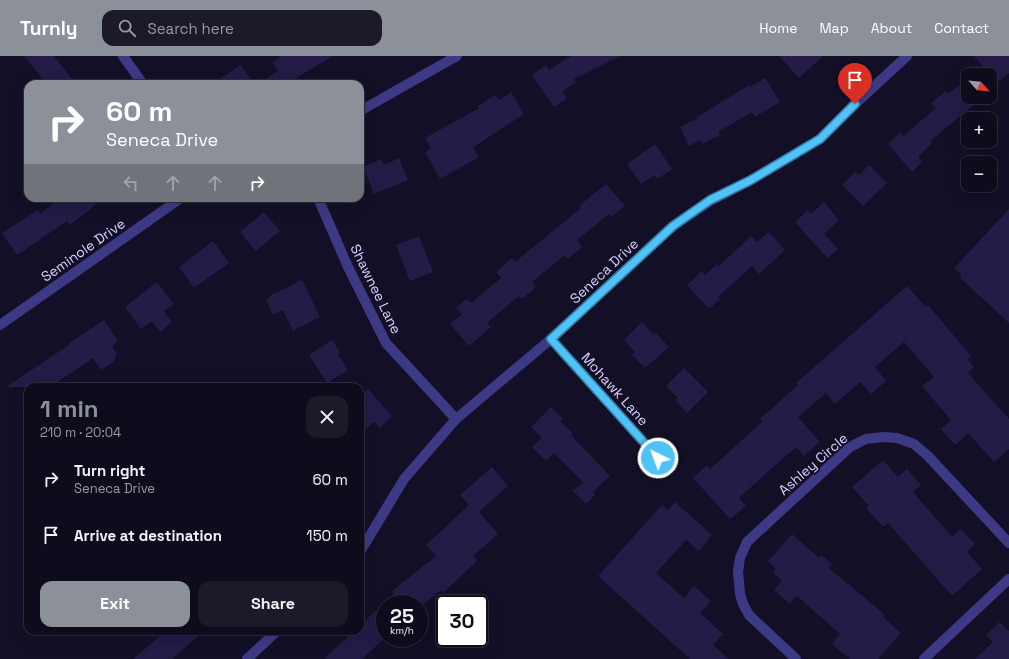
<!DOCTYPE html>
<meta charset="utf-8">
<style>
:root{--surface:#0e0b1c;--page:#1c1929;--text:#f1f3f6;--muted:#9b9ba3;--line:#2e2b3b;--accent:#8c9099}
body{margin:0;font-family:"Space Grotesk",sans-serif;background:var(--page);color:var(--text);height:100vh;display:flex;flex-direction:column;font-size:15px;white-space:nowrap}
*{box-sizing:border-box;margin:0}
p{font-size:13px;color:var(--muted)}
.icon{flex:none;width:22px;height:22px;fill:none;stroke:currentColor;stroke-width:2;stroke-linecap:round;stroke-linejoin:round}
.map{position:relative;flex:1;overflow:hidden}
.details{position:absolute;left:24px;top:327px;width:340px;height:252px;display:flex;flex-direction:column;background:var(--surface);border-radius:12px;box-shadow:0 4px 16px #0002,0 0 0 1px var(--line)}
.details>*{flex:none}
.top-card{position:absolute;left:24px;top:24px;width:340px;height:122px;border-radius:12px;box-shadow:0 4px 16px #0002,0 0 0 1px var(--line);background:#8c9099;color:#fff;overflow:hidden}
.needle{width:26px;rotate:117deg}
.controls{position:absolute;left:961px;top:12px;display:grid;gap:8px}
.controls a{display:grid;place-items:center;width:36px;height:36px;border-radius:8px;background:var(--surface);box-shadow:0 4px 16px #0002,0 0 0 1px var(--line);font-size:20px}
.speed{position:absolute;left:376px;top:539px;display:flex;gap:8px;font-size:20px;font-weight:700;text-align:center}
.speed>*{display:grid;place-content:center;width:52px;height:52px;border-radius:50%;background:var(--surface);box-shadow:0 4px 16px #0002,0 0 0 1px var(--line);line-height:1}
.speed small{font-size:10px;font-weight:400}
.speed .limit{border:2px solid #111;border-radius:6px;background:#fff;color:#111}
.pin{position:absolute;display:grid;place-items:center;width:34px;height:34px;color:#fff;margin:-41px -17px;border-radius:50% 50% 50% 0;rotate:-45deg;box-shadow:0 0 4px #0007}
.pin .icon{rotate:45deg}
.me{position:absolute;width:44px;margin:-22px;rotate:318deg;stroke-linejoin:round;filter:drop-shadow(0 0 3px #0008)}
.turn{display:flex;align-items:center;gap:14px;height:84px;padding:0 16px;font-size:18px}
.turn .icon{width:52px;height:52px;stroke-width:2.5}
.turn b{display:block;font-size:28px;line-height:34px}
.lanes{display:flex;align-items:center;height:38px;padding:0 16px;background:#0003;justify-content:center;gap:20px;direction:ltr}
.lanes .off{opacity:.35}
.round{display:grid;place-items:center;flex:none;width:42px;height:42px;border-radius:12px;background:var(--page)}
.overview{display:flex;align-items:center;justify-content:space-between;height:68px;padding:0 16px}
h1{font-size:24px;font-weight:600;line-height:30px;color:var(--accent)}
.primary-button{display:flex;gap:8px;margin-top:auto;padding:8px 16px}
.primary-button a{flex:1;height:46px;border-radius:12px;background:var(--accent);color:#fff;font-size:16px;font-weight:600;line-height:46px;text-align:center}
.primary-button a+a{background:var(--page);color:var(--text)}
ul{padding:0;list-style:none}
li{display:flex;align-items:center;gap:12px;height:56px;padding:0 16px}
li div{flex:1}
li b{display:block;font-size:15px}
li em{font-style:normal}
header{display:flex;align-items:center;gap:24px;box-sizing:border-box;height:56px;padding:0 20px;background:var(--accent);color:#fff}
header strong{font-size:19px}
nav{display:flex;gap:22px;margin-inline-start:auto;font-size:14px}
.search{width:280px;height:36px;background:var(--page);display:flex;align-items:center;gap:10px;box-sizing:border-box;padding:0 14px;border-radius:12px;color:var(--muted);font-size:15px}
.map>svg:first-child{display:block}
.building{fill:#241b47}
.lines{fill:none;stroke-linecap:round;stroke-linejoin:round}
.street{stroke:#3d3a85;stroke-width:10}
.route-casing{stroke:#337fa1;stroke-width:10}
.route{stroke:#4fc3f7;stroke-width:7}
.labels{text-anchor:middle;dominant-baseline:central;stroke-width:4;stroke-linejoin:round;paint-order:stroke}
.street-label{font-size:14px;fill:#d9d4ff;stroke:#130f26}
</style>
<header>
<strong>Turnly</strong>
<div class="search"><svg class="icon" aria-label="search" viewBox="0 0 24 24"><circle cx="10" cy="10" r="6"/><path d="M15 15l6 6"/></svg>Search here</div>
<nav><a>Home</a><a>Map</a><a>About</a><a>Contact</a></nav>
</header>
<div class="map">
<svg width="1009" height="603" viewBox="0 0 1009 603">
<rect width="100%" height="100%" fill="#130f26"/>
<path class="building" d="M24,0h30l22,28h-29z
M282,0h51l-47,28h-29l21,-13 -6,-9z
M571,0h49l-46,23 2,3 -14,10 5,6 -13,9 -22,-32 14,-10 3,5z
M779,0h44l-24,22z
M974,0h35v17l-13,10z
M241,9l13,19h-42z
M765,22l15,24 -25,15 -3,-5 -34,20 2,3 -18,9 -2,-4 -11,6 -9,-19 18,-9 -1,-1 52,-32 1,2z
M960,28l8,10v3h3l5,6 -46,38 2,2 -14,14 4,5 -10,10 -24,-28 12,-12 3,4 33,-28 -5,-5 15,-12 2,3z
M511,36l13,22 -49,32 -2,1 6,10 -39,22 -15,-27 6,-3 -6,-11 54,-30 -1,-2 17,-11 4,5z
M655,88l17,25 -15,10 -2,-4 -14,9 -14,-20z
M399,102l9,22 -34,14 -11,-27 18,-8 3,6z
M869,109l18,18 -24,23 -21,-21 13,-13 4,3z
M606,128l19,22 -14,11 -2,-3 -32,26 5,7 -14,12 -3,-4 -33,27 4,5 -14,12 -3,-3 -32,27 4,4 -22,19 -19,-22 12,-10 -6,-7 11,-8 4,4 30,-25 -5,-6 16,-14 3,4 66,-54 -2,-2z
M60,142h44l-34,27 -3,-4 -50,34 -15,-22 36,-23 2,4z
M824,146l15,18 -15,14 14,15 -11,9 -32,-36 13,-12 3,4z
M1009,153v114l-49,-45 2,-2 -8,-8z
M264,156l16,19 -24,20 -16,-19z
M769,176l16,18 -26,24 -7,-8 -34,31 2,2 -11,10 -22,-24 15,-14 3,4 12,-11 2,2 32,-30 6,6z
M419,180l14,36 -23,9 -14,-36z
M213,185l16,22 -35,25 -15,-21z
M302,224l18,37 -27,14 -10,-21 -10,5 -7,-15 4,-2 -1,-2z
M157,226l17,22 -10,7 8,11 -12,10 -8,-11 -11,8 -16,-22z
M907,230l19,21 2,-2 43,51 -4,3 7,8 -6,6 41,46v30l-15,13 -26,-29 -13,12 -14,-16 10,-9 -29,-34 12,-9 -30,-35 -29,25 11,14 -15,13 -11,-12 -25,22 -9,-11 -28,24 22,25 -16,14 -8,-9 -23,20 -34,31 7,8 -16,13 -37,-41 14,-13 3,4 52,-47 -2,-3 38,-34 -2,-2z
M104,264l14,21 -6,5 5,8 -4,8 -12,8 -8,-12 -43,29h-44l63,-42 -1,-1z
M642,266l12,13 2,-2 13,14 -24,21 -13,-13 3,-3 -11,-12z
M332,284l8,12 -2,2 10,16 -21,13 -18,-28z
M684,312l24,24 -21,21 -12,-13 3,-2 -12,-12z
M368,333l24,27 -12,12 -6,-6 -14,12v-38z
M551,351l12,12 -2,3 12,11 -2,2 39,41 -17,16 2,3 -9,9 -13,-13 10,-9 -29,-29 -8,8 -14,-14 10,-9 -11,-11z
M883,404l15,17 9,-8 14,16 -8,7 39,45 9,-8 14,15 -8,8 15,17 -30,27 -64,-73 -5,4 -17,-19 3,-2 -17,-19z
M492,411l16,19 -29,26 19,22 -25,22 4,5 -34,32 -2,-3 -17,14h-39v34l-23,21h-38l30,-28h6v-6l34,-31 -2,-3 44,-35 -10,-11 43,-40 -9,-10z
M675,446l37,33 -13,16 -13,-11 -30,33 28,25 10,-12 17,15 -11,12 23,21 -10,11 16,14h-39l-92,-83 64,-71 6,5z
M792,478l27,24 2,-3 11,9 -3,4 56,47 -2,2 18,16 -23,26h-28l-18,-15 8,-10 -43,-38 -7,8 -16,-14 8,-9 -9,-8 3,-4 -8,-8z
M1000,566l9,9v28h-34l18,-17 -7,-7z
M166,575h38l-32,28h-39z"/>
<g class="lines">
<path class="street" d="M123,0l20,28
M360,55l97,-55
M318,142l30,69 38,76 70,76
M0,269l181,-127
M551,283l107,119
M360,496l44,-73 52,-60 95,-80 122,-113 37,-25 41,-21 69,-41 35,-35 52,-48
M247,603l30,-28
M796,603l-47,-44 -6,-11 -3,-10 -2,-22 2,-14 7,-16 103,-95 16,-8 17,-2 14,1 17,6 14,12 81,87
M924,603l85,-80"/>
</g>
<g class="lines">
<defs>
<path id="route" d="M658,402l-107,-119 122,-113 37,-26 41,-20 69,-41 35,-35"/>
</defs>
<use href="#route" class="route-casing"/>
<use href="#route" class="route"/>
</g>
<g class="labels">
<g class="street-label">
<text transform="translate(83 194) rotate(-35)">Seminole Drive</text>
<text transform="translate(604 215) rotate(-43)">Seneca Drive</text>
<text transform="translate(376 233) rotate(64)">Shawnee Lane</text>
<text transform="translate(615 333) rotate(48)">Mohawk Lane</text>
<text transform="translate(813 408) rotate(-41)">Ashley Circle</text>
</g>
</g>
</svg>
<div class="controls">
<a><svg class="needle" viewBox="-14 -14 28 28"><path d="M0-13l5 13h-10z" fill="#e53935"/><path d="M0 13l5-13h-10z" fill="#9b9ba3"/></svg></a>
<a>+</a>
<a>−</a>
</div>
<div class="speed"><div>25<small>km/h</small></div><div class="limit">30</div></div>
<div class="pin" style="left:855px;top:48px;background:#d93025"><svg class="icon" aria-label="arrive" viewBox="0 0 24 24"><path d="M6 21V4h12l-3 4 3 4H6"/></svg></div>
<svg class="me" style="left:658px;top:402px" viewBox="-20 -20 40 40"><circle r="17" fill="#4fc3f7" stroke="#fff" stroke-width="3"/><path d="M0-11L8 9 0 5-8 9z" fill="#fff"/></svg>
<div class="top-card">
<div class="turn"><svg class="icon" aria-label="right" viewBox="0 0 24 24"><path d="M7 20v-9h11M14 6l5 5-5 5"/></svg><div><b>60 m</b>Seneca Drive</div></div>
<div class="lanes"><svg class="icon off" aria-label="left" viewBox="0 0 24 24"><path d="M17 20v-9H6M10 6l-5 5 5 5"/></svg><svg class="icon off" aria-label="ahead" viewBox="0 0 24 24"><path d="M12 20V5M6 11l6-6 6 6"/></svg><svg class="icon off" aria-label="ahead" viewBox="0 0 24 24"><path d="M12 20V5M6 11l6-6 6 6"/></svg><svg class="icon" aria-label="right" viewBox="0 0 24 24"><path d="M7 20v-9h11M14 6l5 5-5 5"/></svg></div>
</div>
<section class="details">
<div class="overview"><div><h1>1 min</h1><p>210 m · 20:04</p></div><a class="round"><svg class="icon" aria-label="close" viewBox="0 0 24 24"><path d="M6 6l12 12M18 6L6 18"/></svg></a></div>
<ul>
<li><svg class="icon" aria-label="right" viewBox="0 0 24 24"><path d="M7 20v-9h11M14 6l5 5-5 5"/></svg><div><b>Turn right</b><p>Seneca Drive</p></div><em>60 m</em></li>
<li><svg class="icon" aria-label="arrive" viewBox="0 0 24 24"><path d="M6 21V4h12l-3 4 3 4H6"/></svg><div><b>Arrive at destination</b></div><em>150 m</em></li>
</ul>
<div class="primary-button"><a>Exit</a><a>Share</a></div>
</section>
</div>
